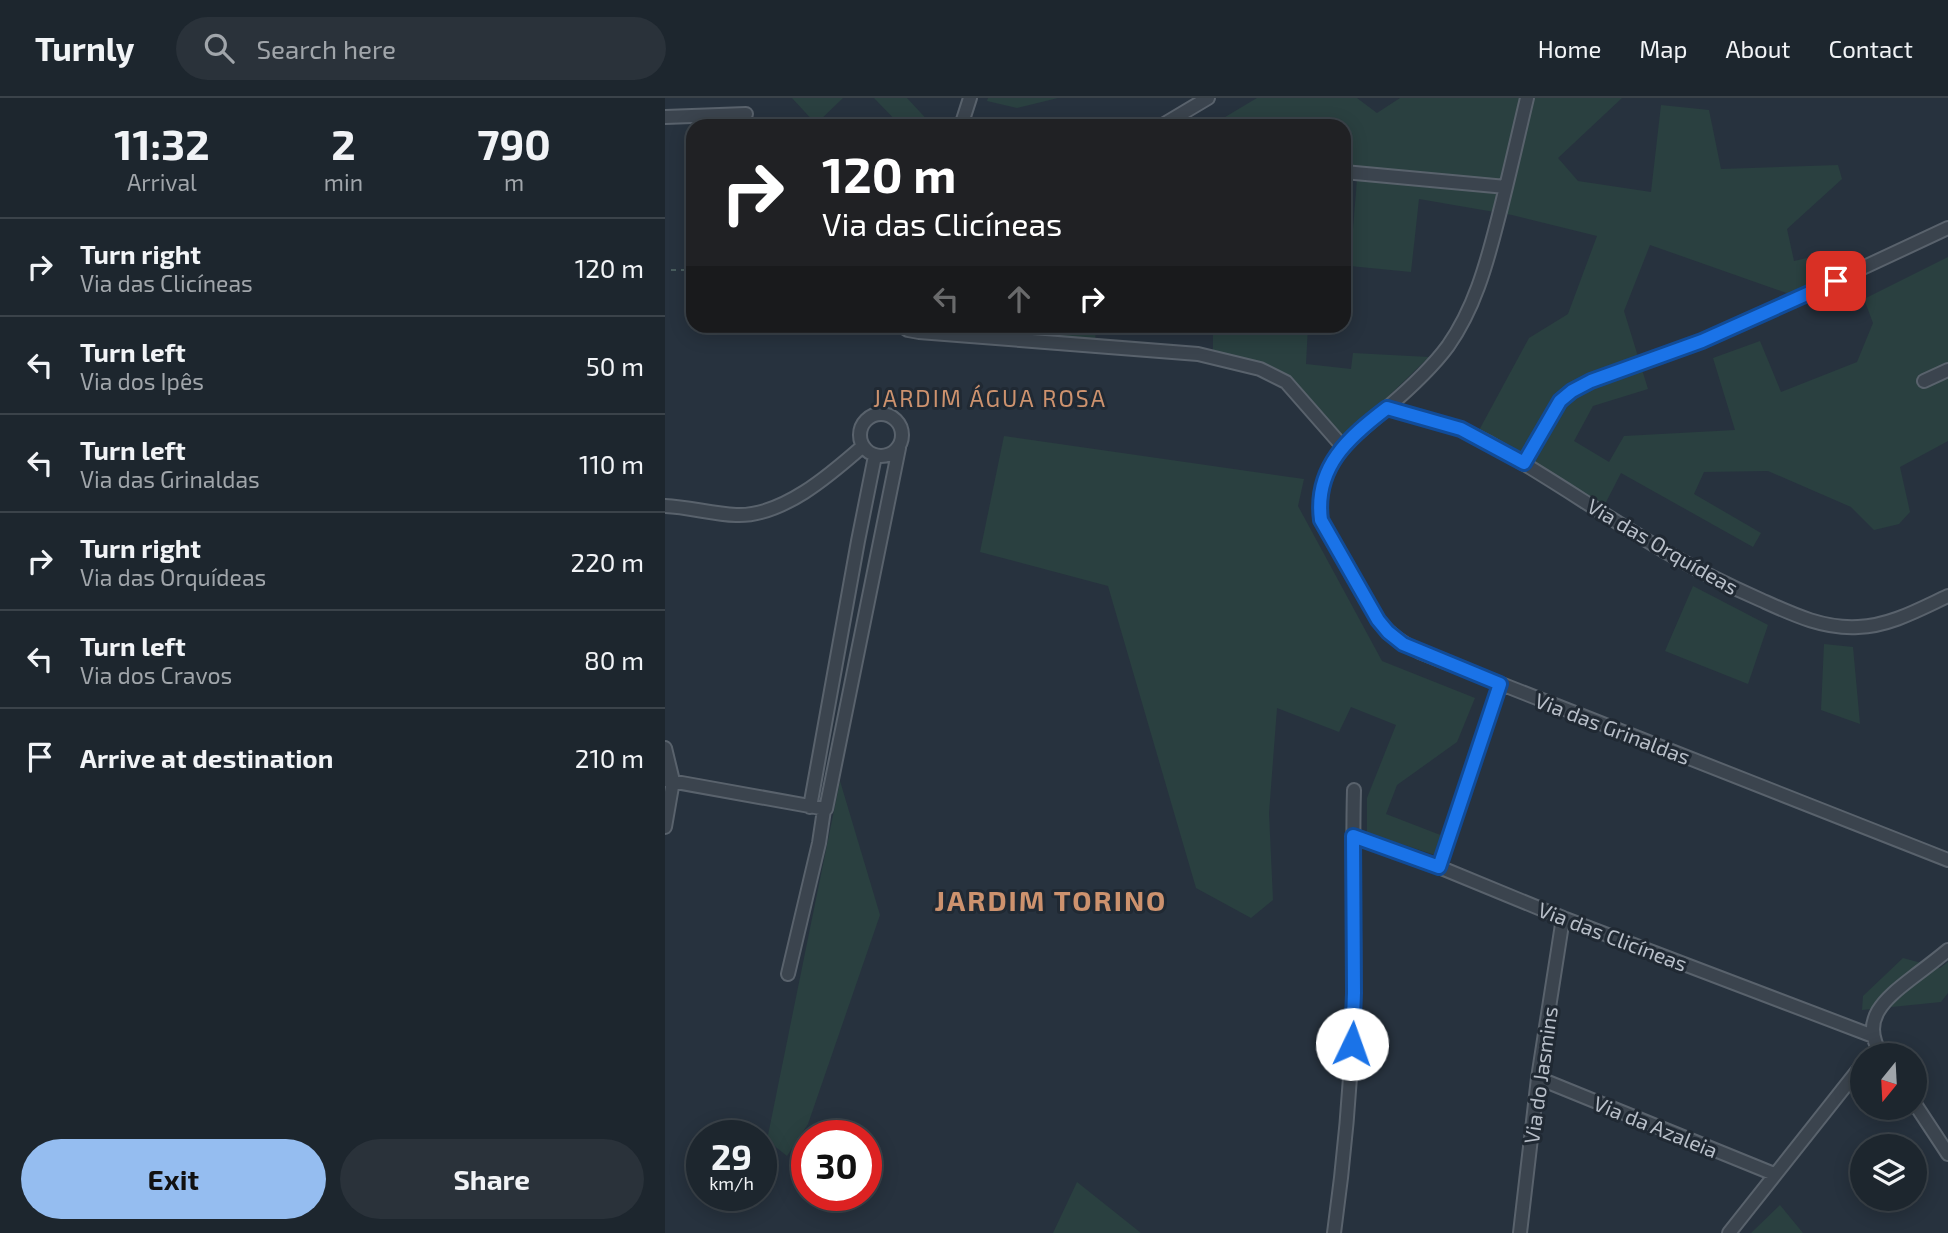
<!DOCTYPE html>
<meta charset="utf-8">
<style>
:root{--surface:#1d262e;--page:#2a323a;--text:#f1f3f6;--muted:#a0a5aa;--line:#3b434a;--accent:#95bdf0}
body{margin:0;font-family:"Exo 2",sans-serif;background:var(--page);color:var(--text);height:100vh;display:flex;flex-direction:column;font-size:26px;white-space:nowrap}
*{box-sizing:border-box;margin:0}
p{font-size:23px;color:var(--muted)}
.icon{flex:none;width:38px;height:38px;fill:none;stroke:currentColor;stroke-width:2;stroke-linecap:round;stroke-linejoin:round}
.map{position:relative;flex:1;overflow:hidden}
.sheet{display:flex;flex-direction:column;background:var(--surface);width:665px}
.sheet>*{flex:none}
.banner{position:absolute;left:21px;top:21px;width:665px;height:214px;border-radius:21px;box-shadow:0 4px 18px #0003,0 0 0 2px var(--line);background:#202124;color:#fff;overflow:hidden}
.needle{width:46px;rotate:198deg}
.tools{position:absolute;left:1185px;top:945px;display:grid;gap:14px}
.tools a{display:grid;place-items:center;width:77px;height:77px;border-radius:50%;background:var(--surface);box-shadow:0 4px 18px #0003,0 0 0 2px var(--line);font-size:35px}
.speed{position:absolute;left:21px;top:1022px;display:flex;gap:14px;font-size:35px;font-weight:700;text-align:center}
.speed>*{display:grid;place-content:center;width:91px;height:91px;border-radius:50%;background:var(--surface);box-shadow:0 4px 18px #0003,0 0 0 2px var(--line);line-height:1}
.speed small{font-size:18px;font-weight:400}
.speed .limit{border:10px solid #d22;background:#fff;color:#111}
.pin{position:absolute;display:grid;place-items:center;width:60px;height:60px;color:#fff;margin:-30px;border-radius:14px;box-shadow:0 4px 10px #0006}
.me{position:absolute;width:77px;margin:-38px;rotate:3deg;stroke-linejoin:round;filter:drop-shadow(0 0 5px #0008)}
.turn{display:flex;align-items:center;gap:24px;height:147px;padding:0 21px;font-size:32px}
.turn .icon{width:91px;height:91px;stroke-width:2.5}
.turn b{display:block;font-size:49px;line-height:60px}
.lanes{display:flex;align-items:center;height:66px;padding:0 21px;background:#0003;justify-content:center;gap:35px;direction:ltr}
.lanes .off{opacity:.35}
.eta{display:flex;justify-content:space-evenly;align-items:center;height:119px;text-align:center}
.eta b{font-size:42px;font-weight:700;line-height:49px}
.button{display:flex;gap:14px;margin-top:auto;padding:14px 21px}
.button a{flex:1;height:80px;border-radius:42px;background:var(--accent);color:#111;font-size:28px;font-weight:700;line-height:80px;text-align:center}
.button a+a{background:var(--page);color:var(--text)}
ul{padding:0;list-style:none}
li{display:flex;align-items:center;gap:21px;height:98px;padding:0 21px;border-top:2px solid var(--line)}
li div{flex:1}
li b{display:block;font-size:26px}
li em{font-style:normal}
header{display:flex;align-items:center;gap:42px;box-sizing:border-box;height:98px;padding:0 35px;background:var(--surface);border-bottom:2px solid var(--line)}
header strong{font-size:33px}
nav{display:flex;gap:38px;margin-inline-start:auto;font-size:24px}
.search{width:490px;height:63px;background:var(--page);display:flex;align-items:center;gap:18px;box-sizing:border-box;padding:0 24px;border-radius:38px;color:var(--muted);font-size:26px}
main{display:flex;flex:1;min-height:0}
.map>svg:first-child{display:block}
.green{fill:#2a4040}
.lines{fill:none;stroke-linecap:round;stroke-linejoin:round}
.street-casing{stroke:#59626c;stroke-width:16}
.path{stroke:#495d5e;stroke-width:2;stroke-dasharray:5 5;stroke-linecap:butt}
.street{stroke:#3b444e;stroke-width:12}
.route-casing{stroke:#114b97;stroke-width:18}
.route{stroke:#1a73e8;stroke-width:12}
.labels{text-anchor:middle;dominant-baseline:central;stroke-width:6;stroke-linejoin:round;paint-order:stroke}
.street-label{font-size:21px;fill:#b8bfc9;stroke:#202933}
.neighbourhood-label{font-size:23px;letter-spacing:2px;fill:#cd926e;stroke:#202933}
.district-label{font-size:28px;font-weight:bold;letter-spacing:2px;fill:#cd926e;stroke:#202933}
</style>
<header>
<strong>Turnly</strong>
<div class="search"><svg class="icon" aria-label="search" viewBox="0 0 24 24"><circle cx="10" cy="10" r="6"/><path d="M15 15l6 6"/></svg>Search here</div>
<nav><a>Home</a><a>Map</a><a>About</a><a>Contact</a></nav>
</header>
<main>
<section class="sheet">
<div class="eta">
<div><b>11:32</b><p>Arrival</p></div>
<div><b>2</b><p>min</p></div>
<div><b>790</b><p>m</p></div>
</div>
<ul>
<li><svg class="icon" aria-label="right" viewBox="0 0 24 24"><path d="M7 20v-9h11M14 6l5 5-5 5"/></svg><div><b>Turn right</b><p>Via das Clicíneas</p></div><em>120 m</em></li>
<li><svg class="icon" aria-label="left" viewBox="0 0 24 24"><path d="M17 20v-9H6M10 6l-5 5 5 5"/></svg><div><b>Turn left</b><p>Via dos Ipês</p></div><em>50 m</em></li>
<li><svg class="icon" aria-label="left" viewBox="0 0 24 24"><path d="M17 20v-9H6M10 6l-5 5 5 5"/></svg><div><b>Turn left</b><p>Via das Grinaldas</p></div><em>110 m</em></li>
<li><svg class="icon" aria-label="right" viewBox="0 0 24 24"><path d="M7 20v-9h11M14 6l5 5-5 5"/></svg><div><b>Turn right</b><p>Via das Orquídeas</p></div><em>220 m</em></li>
<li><svg class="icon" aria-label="left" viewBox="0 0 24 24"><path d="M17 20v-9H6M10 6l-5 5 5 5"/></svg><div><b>Turn left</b><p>Via dos Cravos</p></div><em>80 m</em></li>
<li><svg class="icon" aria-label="arrive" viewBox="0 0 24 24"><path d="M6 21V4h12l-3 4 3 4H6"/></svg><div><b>Arrive at destination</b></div><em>210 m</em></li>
</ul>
<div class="button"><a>Exit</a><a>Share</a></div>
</section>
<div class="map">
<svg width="1283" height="1135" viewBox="0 0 1283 1135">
<rect width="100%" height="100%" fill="#27323e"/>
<path class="green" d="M127,0h51l-27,26z
M209,0h33l26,28h-32z
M323,0h70l-41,10 -30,-7z
M592,0h100l20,15 23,-15h222l-64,60 20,23 73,11 10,-87 48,5 12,59 117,-4 4,14 -55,50 7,32 35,-8 1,20 -29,25 -151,-53 -26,66 24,78 -55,17 -19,35 35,21 15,-26 111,-6 -22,-72 47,-17 21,51 76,-30 16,-39 -9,-24 84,-42v184l-48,26 10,45 -11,12 -25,6 -23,-23 -83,-36 -64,1 -10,22 67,39 -8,14 -132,-74 -17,33 -127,-72 52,-96 39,-24 29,-78 -85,-21 -93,-16 -8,73 -61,-6 8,-99 -14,-1v-40h-134z
M245,228h186l-1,17z
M548,228h95l-2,38 45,5 2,-16 76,4 -85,82 -54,-62 -77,-25z
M339,338l300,43 -6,27 84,155 93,37 -18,44 -60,43 -11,29 57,22 -8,19 -68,-22v-35l29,-73 -45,-18 -12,25 -62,-24 -8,105 4,87 -22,18 -55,-30 -88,-302 -128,-34z
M1028,488l75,39 -20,59 -83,-33z
M1159,546l29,3 7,77 -39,-14z
M175,683l40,134 -72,209 -21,32 -20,-16z
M1238,860l37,10 8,-6v31l-7,9 -79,8 1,-14z
M412,1084l64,51h-88z
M1115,1107l23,28h-52z"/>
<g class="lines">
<defs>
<path id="street" d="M862,0c-10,42 -19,83 -30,125 -11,43 -23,86 -49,123 -17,23 -39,43 -60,61 -38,33 -74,57 -67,113l57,100c12,15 25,24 42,32l528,208
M0,19l81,-3
M296,28l9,-28
M496,28l47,-28
M679,74l162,15
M237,228l6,4 11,2 279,22 62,15 26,13 57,65
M1259,283l24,-11
M722,310l74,21 28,14c60,34 117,74 177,109 31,18 63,34 95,48 31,14 62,29 97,27 32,-1 62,-18 90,-31
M195 337a21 21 0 1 1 42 0a21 21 0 1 1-42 0Z
M859,365l36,-62 12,-10 19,-10 111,-40 111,-50 135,-63
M0,408c24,1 47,8 71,9 46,2 94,-40 127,-69
M0,650l8,33 -8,46
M0,682l161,29 73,-361
M145,709l48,-266 17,-85
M688,738l86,31 124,51 310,118
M774,769l61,-183
M123,876l31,-131 5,-33
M1217,957c-24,-35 4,-57 30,-77 12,-9 24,-18 36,-28
M873,980l236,96
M1250,1006l33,50
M669,1135c11,-79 18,-160 20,-240 1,-68 -2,-135 0,-203
M855,1135l18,-155 25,-160
M1064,1135l133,-168"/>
</defs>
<use href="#street" class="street-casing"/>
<path class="path" d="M6,172h22"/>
<use href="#street" class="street"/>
</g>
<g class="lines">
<defs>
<path id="route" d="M687,946l2,-51 -1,-157 86,31 61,-183 -97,-40 -15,-12 -10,-12 -57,-100c-7,-53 28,-83 66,-112l74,21 63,34 36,-62 12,-10 19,-10 111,-40 134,-60"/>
</defs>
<use href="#route" class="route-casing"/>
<use href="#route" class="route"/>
</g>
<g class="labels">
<g class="street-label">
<text transform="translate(998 448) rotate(30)">Via das Orquídeas</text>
<text transform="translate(948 630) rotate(21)">Via das Grinaldas</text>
<text transform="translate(948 838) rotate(21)">Via das Clicíneas</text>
<text transform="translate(875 977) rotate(-82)">Via do Jasmins</text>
<text transform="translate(991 1028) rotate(22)">Via da Azaleia</text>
</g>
<g class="neighbourhood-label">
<text x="325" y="300">JARDIM ÁGUA ROSA</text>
</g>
<g class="district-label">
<text x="386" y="802">JARDIM TORINO</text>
</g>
</g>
</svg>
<div class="tools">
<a><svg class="needle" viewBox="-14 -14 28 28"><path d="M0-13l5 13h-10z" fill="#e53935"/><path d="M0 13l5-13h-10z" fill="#a0a5aa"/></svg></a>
<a><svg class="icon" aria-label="layers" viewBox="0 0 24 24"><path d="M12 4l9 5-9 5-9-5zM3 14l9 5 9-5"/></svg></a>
</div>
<div class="speed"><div>29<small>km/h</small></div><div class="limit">30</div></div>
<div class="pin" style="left:1171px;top:183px;background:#d93025"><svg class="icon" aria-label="arrive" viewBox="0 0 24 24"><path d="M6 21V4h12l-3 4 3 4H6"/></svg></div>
<svg class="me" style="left:687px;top:946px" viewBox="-20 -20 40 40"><circle r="19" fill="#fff"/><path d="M0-13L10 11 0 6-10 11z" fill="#1a73e8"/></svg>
<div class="banner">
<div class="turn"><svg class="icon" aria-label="right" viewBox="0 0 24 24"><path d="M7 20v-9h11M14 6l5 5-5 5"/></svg><div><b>120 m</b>Via das Clicíneas</div></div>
<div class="lanes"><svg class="icon off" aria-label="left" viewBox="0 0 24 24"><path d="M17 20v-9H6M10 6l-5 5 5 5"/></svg><svg class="icon off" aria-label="ahead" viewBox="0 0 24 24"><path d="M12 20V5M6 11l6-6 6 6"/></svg><svg class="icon" aria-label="right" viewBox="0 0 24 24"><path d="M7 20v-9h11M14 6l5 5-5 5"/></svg></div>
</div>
</div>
</main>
